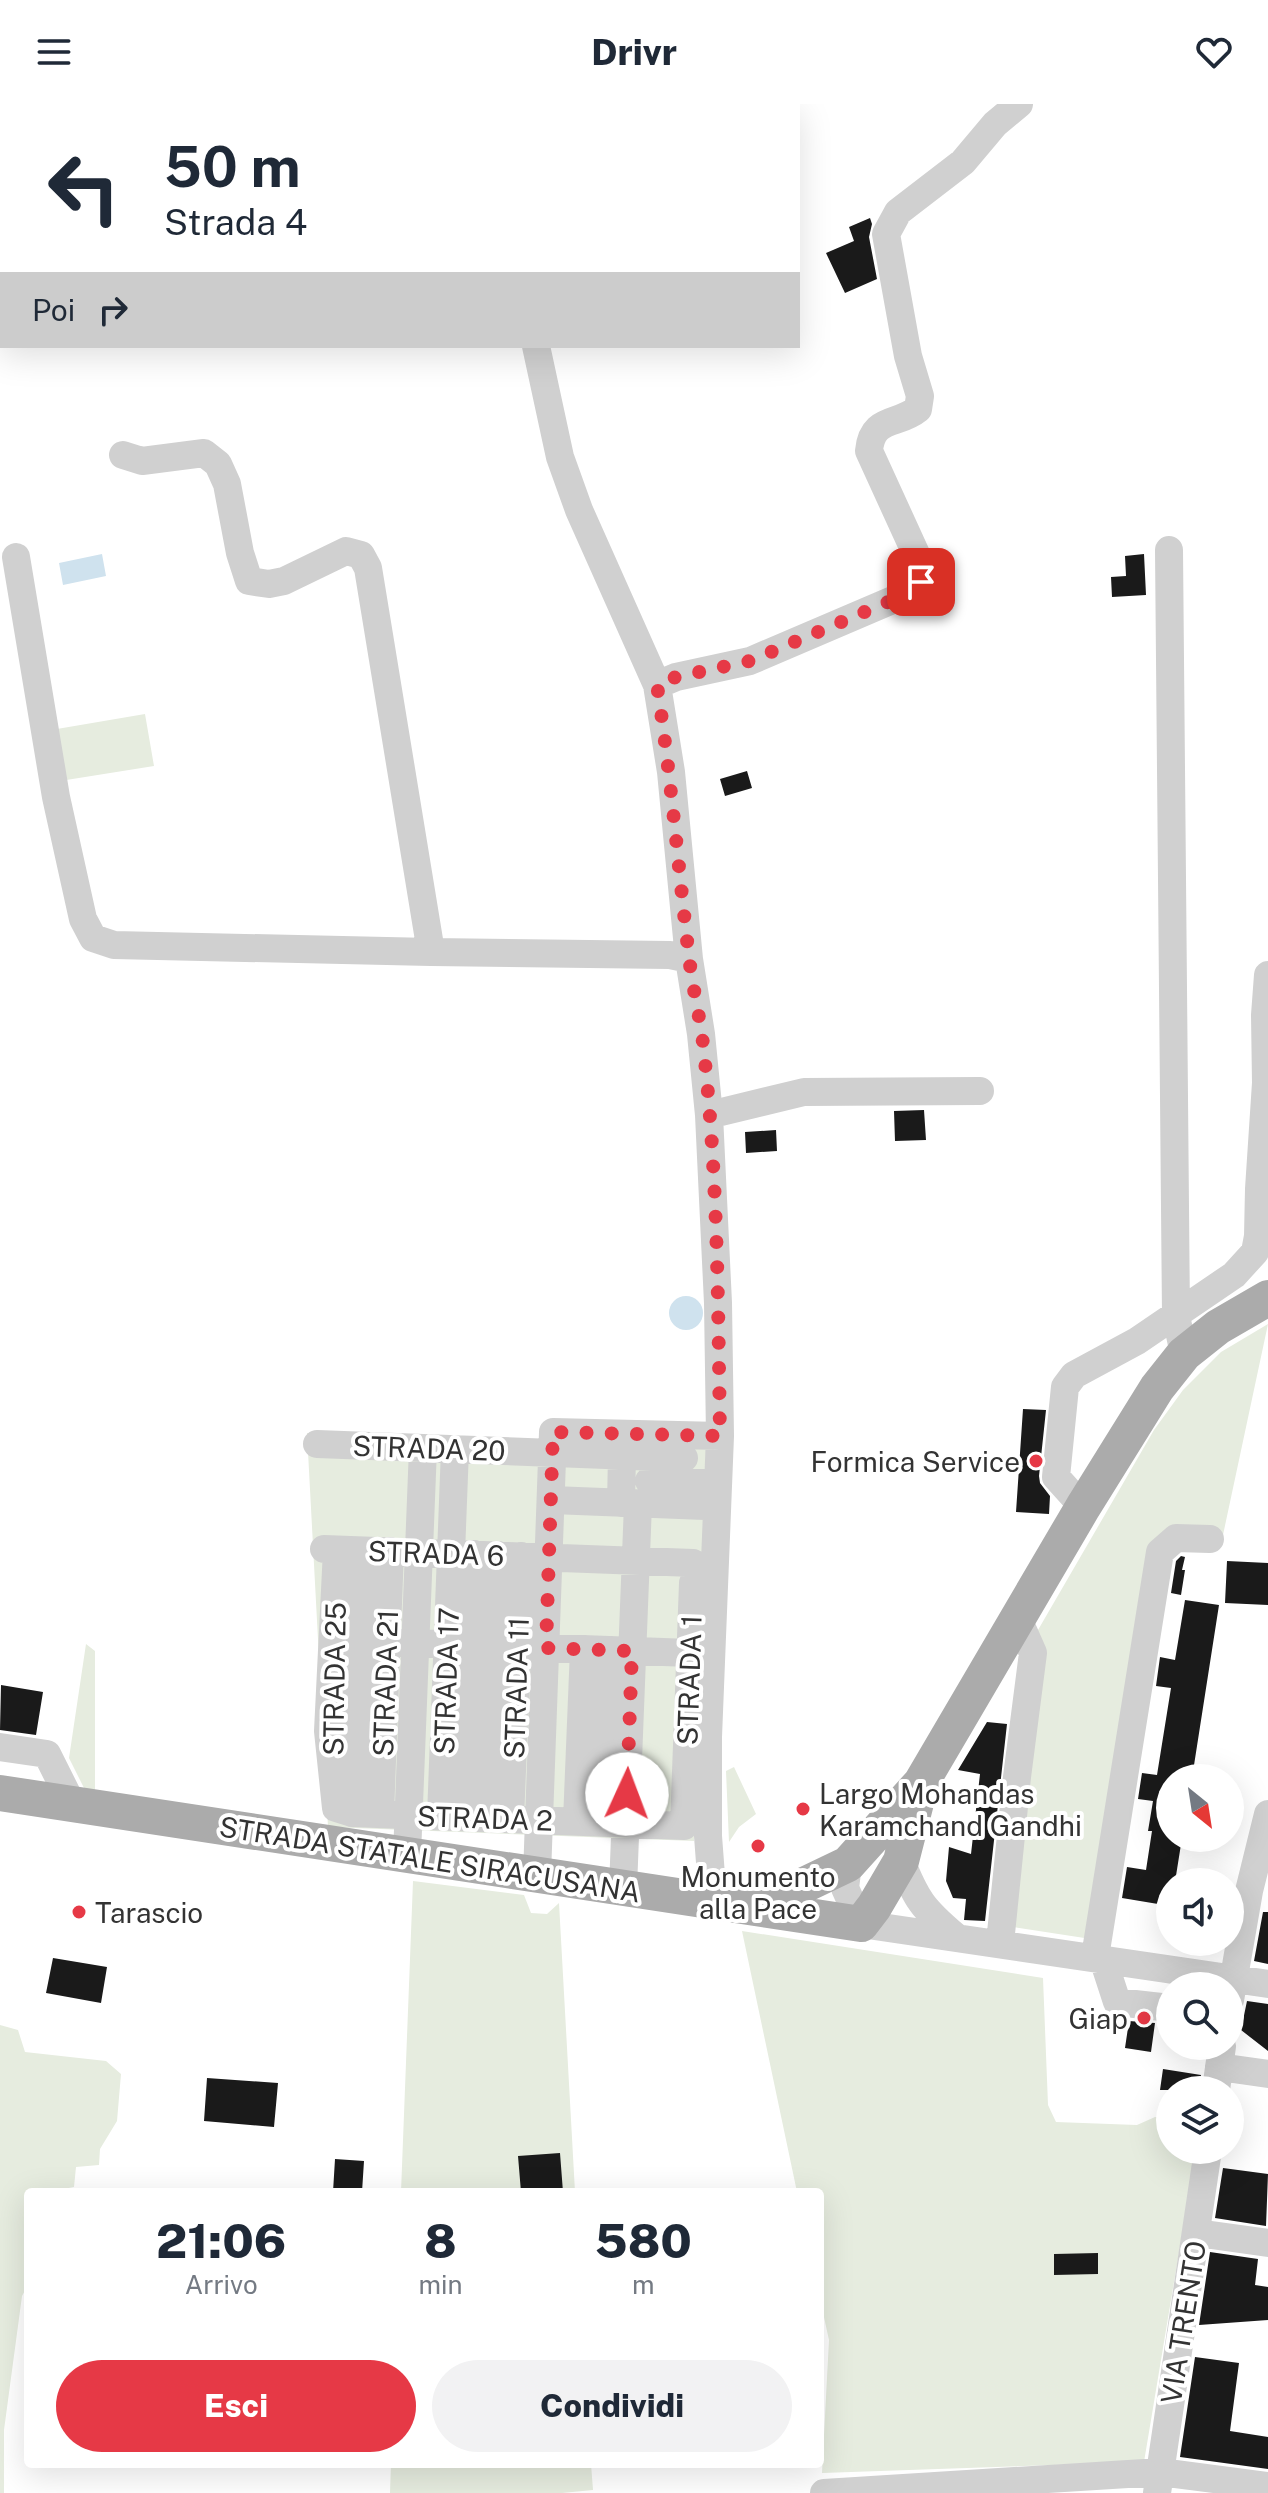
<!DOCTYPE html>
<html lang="it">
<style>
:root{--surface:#fff;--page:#f2f2f3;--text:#1f2937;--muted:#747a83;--accent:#e63946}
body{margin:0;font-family:"Public Sans",sans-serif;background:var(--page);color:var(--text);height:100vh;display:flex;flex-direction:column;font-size:30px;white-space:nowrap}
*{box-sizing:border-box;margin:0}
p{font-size:26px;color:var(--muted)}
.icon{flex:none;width:44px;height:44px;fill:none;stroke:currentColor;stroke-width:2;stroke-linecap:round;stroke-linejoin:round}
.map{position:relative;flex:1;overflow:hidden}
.details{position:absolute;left:24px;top:2084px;width:800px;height:280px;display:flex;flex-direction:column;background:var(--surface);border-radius:8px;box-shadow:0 8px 32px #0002}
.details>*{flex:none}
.top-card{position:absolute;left:0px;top:0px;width:800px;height:244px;box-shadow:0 8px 32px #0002;background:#fff;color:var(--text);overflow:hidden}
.needle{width:52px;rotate:150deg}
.tools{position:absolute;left:1156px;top:1660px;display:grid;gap:16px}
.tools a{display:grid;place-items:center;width:88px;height:88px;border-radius:50%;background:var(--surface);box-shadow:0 8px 32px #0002;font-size:40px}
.pin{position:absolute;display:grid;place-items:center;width:68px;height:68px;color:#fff;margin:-34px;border-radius:16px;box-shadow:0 4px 12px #0006}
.me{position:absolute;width:88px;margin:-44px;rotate:2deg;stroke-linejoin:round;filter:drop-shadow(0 0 6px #0008)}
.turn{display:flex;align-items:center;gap:28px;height:168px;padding:0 32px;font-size:36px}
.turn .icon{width:104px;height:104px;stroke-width:2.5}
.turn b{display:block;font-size:56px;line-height:68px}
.then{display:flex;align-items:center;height:76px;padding:0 32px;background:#0003;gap:16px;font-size:30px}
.eta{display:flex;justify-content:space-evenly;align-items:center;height:136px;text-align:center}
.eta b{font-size:48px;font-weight:800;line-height:56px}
.cta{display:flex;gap:16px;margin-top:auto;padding:16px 32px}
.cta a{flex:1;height:92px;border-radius:48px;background:var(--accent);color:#fff;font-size:32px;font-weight:800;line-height:92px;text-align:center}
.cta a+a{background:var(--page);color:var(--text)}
header{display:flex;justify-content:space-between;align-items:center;height:104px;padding:0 32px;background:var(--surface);font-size:36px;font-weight:800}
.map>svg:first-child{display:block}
.green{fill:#e6ecdf}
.water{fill:#cfe2ee}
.building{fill:#1a1a1a}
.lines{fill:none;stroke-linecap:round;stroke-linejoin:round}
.minor{stroke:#d0d0d0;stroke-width:28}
.major{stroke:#ababab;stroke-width:36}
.route{stroke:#e63946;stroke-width:14;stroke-dasharray:0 25.2}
.poi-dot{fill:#e63946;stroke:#fff;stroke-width:3}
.labels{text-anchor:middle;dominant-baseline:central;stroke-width:8;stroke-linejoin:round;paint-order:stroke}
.street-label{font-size:28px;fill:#333;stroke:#fff}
.poi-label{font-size:28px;fill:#333;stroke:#fff;text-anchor:end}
</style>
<header><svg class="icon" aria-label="menu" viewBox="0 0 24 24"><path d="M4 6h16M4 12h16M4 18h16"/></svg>Drivr<svg class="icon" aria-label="heart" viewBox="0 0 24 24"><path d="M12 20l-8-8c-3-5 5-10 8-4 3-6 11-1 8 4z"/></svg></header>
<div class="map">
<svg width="1268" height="2389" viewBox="0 0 1268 2389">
<rect width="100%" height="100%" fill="#fff"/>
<path class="green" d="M145,610l9,52 -94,15 -9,-51z
M1268,1220l-45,211 -55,1 -77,403 -84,-13 31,-296 116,-200 29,-40 38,-38z
M307,1329l407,12 -20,396 -366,-14z
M86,1540l9,7v146l-7,-1 -19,-38z
M734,1663l22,47 -17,13 -10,15 -3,-71z
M413,1777l111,14 7,18 16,1 12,-11 16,289h-174z
M742,1827l301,47 5,127 8,17 81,3 18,-8 15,3v30h26l-52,312 -322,11 7,-133 -9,-41v-107h-23z
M0,1921l18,5 7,22 81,9 15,13 -4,47 -17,28 -1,16 -23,2 -2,20 -11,2v3h-35v93l-6,11 -18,134v63h-4z
M391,2360h200l2,26 -31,3h-172z"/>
<path class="water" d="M102,450l4,22 -43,9 -4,-22z
M669 1209a17 17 0 1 1 34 0a17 17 0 1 1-34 0Z"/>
<path class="building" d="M870,114l2,6 -3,13 8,42 -32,14 -19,-40 28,-12 -5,-14z
M1144,450l2,41 -34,2 -1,-20 15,-1 -1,-20z
M747,667l5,17 -27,8 -5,-17z
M924,1006l2,30 -31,1 -1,-30z
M776,1026l1,21 -31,2 -1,-21z
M1023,1305l23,1 -7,66 1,7 10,13 -1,18 -33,-2z
M1181,1452l4,1 -3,13h3l-4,25 -10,-2 5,-32z
M1227,1457l41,2v42l-43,-2z
M1185,1496l34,5 -27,173h-22v60h12l-7,44h-5v24l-48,-8 5,-31 19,3 6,-39h-4l5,-30 -15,-2 4,-26 15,2 14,-87 -15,-2 4,-29 15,3z
M1,1581l42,7 -7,43 -36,-5z
M987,1618l20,2 -22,197 -21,-1 2,-21 -13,-1 -7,-17 3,-34 22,7 9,-80 -22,-4z
M1263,1808h5v52l-14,-3z
M53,1854l54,9 -6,36 -55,-10z
M1247,1897l21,3v47l-27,-21z
M1129,1917l26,2 -4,29 -26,-4z
M1163,1965l38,6 -2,15h-39z
M207,1974l71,5 -4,44 -70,-6z
M560,2049l3,39h-42l-3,-36z
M335,2055l29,2 -2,31h-29z
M1223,2064l45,6 -2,52 -51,-8z
M1210,2148l48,7 -3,26 13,2v33l-69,5z
M1098,2149v21l-44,1v-21z
M1195,2253l44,6 -9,68 38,6v32l-88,-12z"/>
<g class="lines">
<path class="minor" d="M550,2v-2
M536,242l24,111 19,53 78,175 14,87 18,187 12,75 8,81 9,188 2,133 -12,301v99l5,66
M123,351l19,6 62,-8 14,11 9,20 13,69 9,28 20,3 15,-3 62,-30 15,4 7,13 63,384
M1169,446l7,766 8,38
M16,453l40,240 27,122 10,19 21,7 317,7 239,3 19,4
M657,581l19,-8 74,-16 159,-68 12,-11 1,-15 -53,-116c3,-35 28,-25 49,-42l2,-13 -12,-40 -22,-122 12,-22 65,-50 32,-38 24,-20
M709,1011l95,-23 176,-1
M317,1340l367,14
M552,1396l153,6 1,-23 -57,-2
M621,1399l1,-48
M1083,1403l-27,-30 9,-90 9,-12 63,-34 97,-66 21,-23 3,-16 1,-47 7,-106 -1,-68 3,-40
M324,1445l369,14
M337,1446l-9,181 8,77 16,5 332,13 9,-243
M334,1536l356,13
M0,1643l47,7 25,50
M352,1709l11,-262
M380,1710l10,-263
M441,1712l14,-367
M464,1713l10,-263
M488,1714l10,-263
M510,1715l11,-263
M577,1717l7,-172
M603,1718l7,-172
M407,1751l16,-407
M901,1757c15,38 22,48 54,75
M848,1760l-3,24 16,36 407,60
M537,1771l16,-443 167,4
M623,1784l15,-384
M1000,1839l17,-166 16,-124 -15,-34
M1095,1853l65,-405 16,-14 34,1
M1103,1855l14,43 53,6
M1230,1896l19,-109 19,-77
M1219,1963l49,7
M1216,1986l6,-44
M1197,2129l71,10
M824,2389l336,-21 108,14
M1157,2389l51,-343"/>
<path class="major" d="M0,1689l861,131 13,-17 27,-46 20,-78
M756,1804l92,-44 73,-81 162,-276 74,-119 27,-34 34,-27 50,-29"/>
</g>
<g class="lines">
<path class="route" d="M627,1690l5,-143 -86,-3 7,-216 167,4c-2,-133 -2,-268 -18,-401 -4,-26 -10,-52 -13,-78 -11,-91 -18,-181 -32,-272l19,-8 74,-16 159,-68 12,-11"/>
</g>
<g class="poi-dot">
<circle cx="1036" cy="1357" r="8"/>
<circle cx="803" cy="1705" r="8"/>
<circle cx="758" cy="1742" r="8"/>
<circle cx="79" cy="1808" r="8"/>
<circle cx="1144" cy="1914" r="8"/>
</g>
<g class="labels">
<g class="street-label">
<text transform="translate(429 1344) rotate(2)">STRADA 20</text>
<text transform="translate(436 1449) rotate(2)">STRADA 6</text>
<text transform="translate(334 1575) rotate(-89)">STRADA 25</text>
<text transform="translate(689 1576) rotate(-88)">STRADA 1</text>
<text transform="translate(446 1577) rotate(-88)">STRADA 17</text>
<text transform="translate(385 1579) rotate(-88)">STRADA 21</text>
<text transform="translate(516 1584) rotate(-88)">STRADA 11</text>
<text transform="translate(485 1714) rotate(2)">STRADA 2</text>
<text transform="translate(430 1755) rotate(9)">STRADA STATALE SIRACUSANA</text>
<text transform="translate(1183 2218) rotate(-81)">VIA TRENTO</text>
</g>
<g class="poi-label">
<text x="1020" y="1357">Formica Service</text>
<text x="819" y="1689" text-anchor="start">Largo Mohandas<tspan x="819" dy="32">Karamchand Gandhi</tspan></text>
<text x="758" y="1772" text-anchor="middle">Monumento<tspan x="758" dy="32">alla Pace</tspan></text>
<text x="95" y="1808" text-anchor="start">Tarascio</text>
<text x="1128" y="1914">Giap</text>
</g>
</g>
</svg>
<div class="tools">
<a><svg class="needle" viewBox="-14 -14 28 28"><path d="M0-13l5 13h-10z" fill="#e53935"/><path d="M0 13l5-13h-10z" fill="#747a83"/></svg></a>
<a><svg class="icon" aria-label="sound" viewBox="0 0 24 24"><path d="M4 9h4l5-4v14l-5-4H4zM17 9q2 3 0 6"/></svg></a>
<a><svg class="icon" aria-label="search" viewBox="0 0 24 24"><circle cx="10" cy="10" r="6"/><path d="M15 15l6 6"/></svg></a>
<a><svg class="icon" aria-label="layers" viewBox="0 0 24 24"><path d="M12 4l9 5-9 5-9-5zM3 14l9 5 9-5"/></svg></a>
</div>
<div class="pin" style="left:921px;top:478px;background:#d93025"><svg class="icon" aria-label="arrive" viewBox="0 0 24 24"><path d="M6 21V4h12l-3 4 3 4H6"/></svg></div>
<svg class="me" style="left:627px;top:1690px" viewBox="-20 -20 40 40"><circle r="19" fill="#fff"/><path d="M0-13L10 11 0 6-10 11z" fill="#e63946"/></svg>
<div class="top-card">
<div class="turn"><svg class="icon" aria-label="left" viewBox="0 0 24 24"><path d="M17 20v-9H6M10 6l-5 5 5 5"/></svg><div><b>50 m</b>Strada 4</div></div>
<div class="then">Poi<svg class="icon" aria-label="right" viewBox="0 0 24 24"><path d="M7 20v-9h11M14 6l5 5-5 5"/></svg></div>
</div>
<section class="details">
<div class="eta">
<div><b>21:06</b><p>Arrivo</p></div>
<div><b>8</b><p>min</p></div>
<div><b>580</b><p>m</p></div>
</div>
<div class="cta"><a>Esci</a><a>Condividi</a></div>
</section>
</div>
